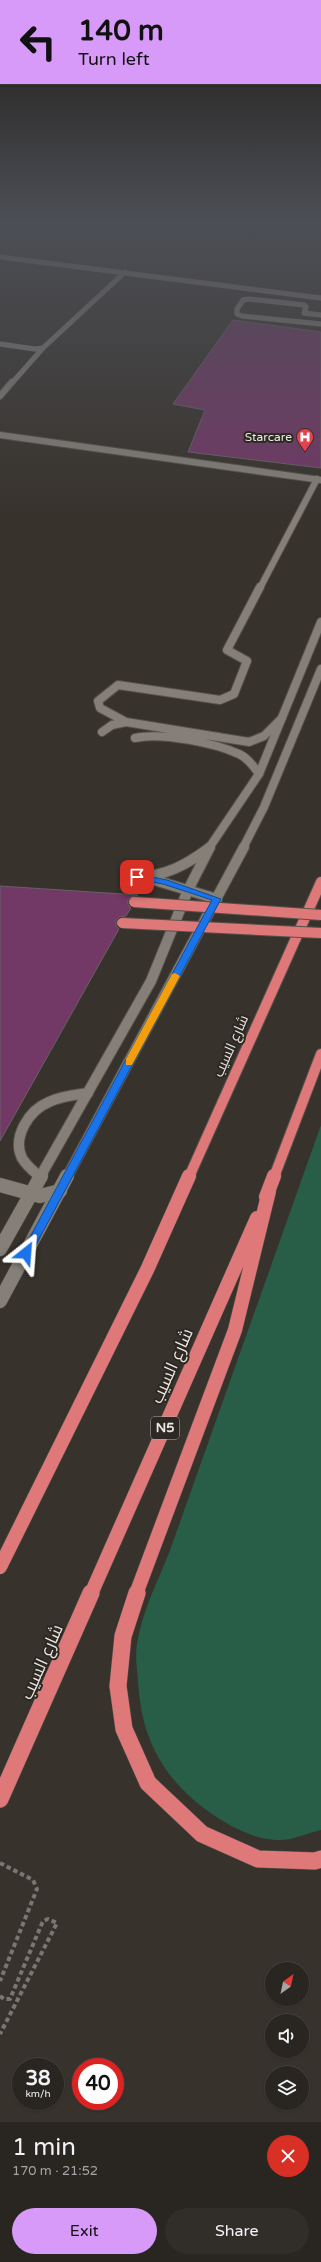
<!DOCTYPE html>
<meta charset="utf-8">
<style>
:root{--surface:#292621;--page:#312e2a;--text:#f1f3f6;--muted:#a5a5a5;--line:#45433f;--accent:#d89af8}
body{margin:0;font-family:"Varela Round",Cairo,sans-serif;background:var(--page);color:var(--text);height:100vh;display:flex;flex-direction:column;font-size:15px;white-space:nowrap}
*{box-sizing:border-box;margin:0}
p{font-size:13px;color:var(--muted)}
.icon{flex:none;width:22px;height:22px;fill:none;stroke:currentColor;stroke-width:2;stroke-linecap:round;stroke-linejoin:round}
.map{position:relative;height:2122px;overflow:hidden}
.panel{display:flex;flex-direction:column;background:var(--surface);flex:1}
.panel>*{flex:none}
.guide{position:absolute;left:0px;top:0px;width:321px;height:84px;box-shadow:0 1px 3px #0004,0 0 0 1px var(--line);background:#d89af8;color:#111;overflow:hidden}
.needle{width:26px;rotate:33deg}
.controls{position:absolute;left:265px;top:1962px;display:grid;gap:8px}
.controls a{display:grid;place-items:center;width:44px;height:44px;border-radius:50%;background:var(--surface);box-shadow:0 1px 3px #0004,0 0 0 1px var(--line);font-size:20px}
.speed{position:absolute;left:12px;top:2058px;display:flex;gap:8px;font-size:20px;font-weight:700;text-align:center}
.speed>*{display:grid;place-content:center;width:52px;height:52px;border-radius:50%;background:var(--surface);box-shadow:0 1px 3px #0004,0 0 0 1px var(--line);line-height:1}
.speed small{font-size:10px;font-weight:400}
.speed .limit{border:6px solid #d22;background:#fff;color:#111}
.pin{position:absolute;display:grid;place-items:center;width:34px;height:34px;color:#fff;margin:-17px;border-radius:8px;box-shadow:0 2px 6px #0006}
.me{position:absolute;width:44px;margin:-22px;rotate:28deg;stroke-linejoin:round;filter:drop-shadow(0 0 3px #0008)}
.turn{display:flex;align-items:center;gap:14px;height:84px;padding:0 12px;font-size:18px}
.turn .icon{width:52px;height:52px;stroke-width:2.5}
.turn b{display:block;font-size:28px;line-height:34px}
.round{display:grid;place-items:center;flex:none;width:42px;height:42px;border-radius:21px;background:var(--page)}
.summary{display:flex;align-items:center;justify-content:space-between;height:68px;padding:0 12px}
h1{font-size:24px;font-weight:600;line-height:30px}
.cta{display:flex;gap:8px;margin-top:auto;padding:8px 12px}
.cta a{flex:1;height:46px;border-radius:24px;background:var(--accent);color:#111;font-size:16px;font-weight:600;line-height:46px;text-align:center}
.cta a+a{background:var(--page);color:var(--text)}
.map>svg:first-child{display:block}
.green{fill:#285e47}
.building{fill:#723866;stroke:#696167}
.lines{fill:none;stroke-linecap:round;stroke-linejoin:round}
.service-far4-casing{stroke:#53504a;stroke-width:5.5}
.service-far3-casing{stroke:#53504a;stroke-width:8}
.service-far2-casing{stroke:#53504a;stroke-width:10}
.service-far1-casing{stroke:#53504a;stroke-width:12}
.service-casing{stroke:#53504a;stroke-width:15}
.minor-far1-casing{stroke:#53504a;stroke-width:5.5}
.minor-casing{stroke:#53504a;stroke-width:8}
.tertiary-far3-casing{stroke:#53504a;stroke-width:5.5}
.tertiary-far2-casing{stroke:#53504a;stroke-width:10}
.tertiary-far1-casing{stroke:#53504a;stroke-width:12}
.tertiary-casing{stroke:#53504a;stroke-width:15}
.trunk-far2-casing{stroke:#53504a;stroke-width:12}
.trunk-far1-casing{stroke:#53504a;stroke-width:15}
.trunk-casing{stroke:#53504a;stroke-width:18}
.path{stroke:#7a7671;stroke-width:4;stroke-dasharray:4.5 3;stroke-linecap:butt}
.service-far4{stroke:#857f78;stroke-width:5}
.service-far3{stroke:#857f78;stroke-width:6}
.service-far2{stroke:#857f78;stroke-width:8}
.service-far1{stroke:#857f78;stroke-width:10}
.service{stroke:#857f78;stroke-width:14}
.minor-far1{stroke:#857f78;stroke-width:5}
.minor{stroke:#857f78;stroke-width:6}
.tertiary-far3{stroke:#857f78;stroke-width:5}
.tertiary-far2{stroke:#857f78;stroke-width:8}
.tertiary-far1{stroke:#857f78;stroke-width:10}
.tertiary{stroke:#857f78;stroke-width:14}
.trunk-far2{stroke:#de7879;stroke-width:10}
.trunk-far1{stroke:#de7879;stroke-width:14}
.trunk{stroke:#de7879;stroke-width:17}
.trunk-bridge-casing{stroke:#53504a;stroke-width:12;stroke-linecap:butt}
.trunk-bridge{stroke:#de7879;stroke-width:10}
.route{fill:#1a73e8;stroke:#114b97}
.slow{fill:#f59e0b}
.labels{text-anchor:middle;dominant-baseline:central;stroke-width:4;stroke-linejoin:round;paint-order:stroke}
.far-poi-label{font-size:12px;fill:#ebe8e4;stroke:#2d2822;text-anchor:end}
.shield{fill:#2d2822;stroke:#b2aeaa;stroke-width:1}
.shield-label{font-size:13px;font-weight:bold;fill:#ebe8e4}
.street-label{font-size:14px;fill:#ebe8e4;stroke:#2d2822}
.near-street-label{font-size:17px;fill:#ebe8e4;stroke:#2d2822}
</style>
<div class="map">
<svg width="321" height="2122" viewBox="0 0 321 2122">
<rect width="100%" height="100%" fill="#37322c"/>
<path class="green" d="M321,1125v705c-13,3 -31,11 -44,10 -21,-1 -42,-11 -59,-22 -52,-34 -77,-76 -80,-138 -1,-11 -3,-24 -1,-36 5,-32 20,-61 32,-91z"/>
<path class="building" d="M233,320l88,12v136l-133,-16 17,-42 -32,-6z
M0,886l138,9 -10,4v6l3,3 -5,8 -7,1 -3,3v6l3,3 -119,212z"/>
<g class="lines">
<defs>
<path id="service-far4" d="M321,315l-17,-2 2,-6 -2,-2 -55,-6 -6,1 -6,9v5l5,2 79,8"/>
<path id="service-far3" d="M260,588l57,-109"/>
<path id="service-far2" d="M126,722l-26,-14 -2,-7 20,-16 102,15 14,-6 13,-33 -20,-11 33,-63
M102,732l10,-7 14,-3 123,20 15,-6 18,-18
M135,738c26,-6 80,5 104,16 9,4 15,13 20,20"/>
<path id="service-far1" d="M137,877c29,-1 49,-12 72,-29
M151,879l66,20
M39,1176c-6,-5 -13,-11 -17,-18 -10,-21 7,-48 27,-56 12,-6 26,-7 39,-9"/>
<path id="service" d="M0,1185l40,11 20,-5"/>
<path id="minor-far1" d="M0,344l35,5 8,-1 82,-76
M12,383l31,-35"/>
<path id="minor" d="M0,396l12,-14
M0,435l321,45"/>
<path id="tertiary-far3" d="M0,257l321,41"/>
<path id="tertiary-far2" d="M209,848l50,-74 62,-152
M243,848l21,-41 57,-138"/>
<path id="tertiary-far1" d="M40,1177l111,-196 37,-91 22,-43
M67,1177l177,-330"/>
<path id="tertiary" d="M0,1249l41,-73
M0,1301l67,-125"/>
<path id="trunk-far2" d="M189,1177l132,-295
M274,1177l47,-123"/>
<path id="trunk-far1" d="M266,1197l8,-21
M0,1567l147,-297 42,-94
M91,1594l166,-376
M136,1594l99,-264 34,-139"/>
<path id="trunk" d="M137,1593l-14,43 -5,50 6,43 24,54 54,51 56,25 57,2 6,-2
M0,1799l91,-206"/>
</defs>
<use href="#service-far4" class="service-far4-casing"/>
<use href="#service-far3" class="service-far3-casing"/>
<use href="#service-far2" class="service-far2-casing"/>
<use href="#service-far1" class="service-far1-casing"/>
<use href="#service" class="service-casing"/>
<use href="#minor-far1" class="minor-far1-casing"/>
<use href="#minor" class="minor-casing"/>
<use href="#tertiary-far3" class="tertiary-far3-casing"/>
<use href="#tertiary-far2" class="tertiary-far2-casing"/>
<use href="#tertiary-far1" class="tertiary-far1-casing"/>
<use href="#tertiary" class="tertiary-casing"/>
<use href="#trunk-far2" class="trunk-far2-casing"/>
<use href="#trunk-far1" class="trunk-far1-casing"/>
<use href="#trunk" class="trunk-casing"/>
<path class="path" d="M0,1863l33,17 4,9 -37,92
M0,1996l4,3h6l33,-78 5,-2 9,4 -57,111"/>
<use href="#service-far4" class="service-far4"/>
<use href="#service-far3" class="service-far3"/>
<use href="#service-far2" class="service-far2"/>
<use href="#service-far1" class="service-far1"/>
<use href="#service" class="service"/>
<use href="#minor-far1" class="minor-far1"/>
<use href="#minor" class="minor"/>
<use href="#tertiary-far3" class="tertiary-far3"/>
<use href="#tertiary-far2" class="tertiary-far2"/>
<use href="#tertiary-far1" class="tertiary-far1"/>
<use href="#tertiary" class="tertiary"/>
<use href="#trunk-far2" class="trunk-far2"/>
<use href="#trunk-far1" class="trunk-far1"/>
<use href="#trunk" class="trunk"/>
<defs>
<path id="trunk-bridge" d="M134,902l187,13
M122,923l199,10"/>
</defs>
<use href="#trunk-bridge" class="trunk-bridge-casing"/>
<use href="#trunk-bridge" class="trunk-bridge"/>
</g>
<linearGradient id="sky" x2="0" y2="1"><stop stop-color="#1e1c18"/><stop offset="0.43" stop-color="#4d4f56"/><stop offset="1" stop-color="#4d4f56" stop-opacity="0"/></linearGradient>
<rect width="321" height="518" fill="url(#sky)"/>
<path class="route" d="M137,874l30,6 54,19 -191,357 -4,2 -3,-2v-6l189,-350 -49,-16 -29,-5v-4z"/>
<path class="slow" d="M175,973l5,3 -48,89h-6v-6l46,-85z"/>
<defs>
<symbol id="hospital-pin" viewBox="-11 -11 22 30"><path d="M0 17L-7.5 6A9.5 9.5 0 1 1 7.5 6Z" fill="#e0444e" stroke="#2d2822"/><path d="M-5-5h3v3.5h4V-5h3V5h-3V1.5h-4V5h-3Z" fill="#fff"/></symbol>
</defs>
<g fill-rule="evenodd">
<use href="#hospital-pin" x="295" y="427" width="20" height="27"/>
</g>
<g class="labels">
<g class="far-poi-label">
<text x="292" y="437">Starcare</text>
</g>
<rect class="shield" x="151" y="1417" width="28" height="22" rx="3"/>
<g class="shield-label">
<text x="165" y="1428">N5</text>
</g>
<g class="street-label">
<text transform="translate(231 1046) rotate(-66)">شارع السيب</text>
</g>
<g class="near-street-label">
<text transform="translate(172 1366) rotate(-66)">شارع السيب</text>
<text transform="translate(42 1662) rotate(-66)">شارع السيب</text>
</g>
</g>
</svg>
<div class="controls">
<a><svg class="needle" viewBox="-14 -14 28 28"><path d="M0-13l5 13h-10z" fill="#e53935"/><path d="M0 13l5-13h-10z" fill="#a5a5a5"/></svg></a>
<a><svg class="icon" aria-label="sound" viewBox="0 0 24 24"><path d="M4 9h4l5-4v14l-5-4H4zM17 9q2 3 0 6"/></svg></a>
<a><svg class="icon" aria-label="layers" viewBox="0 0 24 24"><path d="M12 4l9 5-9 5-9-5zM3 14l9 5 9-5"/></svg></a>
</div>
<div class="speed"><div>38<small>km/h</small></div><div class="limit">40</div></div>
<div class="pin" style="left:137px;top:877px;background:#d93025"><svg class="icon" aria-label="arrive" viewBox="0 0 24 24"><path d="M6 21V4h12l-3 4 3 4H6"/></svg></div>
<svg class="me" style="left:26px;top:1253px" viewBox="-20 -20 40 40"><path d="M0-17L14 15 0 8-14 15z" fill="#1a73e8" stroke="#fff" stroke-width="4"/></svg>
<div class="guide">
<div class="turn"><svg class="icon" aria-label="left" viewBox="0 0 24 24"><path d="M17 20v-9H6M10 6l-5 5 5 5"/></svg><div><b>140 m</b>Turn left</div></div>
</div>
</div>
<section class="panel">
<div class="summary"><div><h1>1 min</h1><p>170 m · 21:52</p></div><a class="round" style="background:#d93025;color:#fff"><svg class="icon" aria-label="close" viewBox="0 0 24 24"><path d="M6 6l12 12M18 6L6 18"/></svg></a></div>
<div class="cta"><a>Exit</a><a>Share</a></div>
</section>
